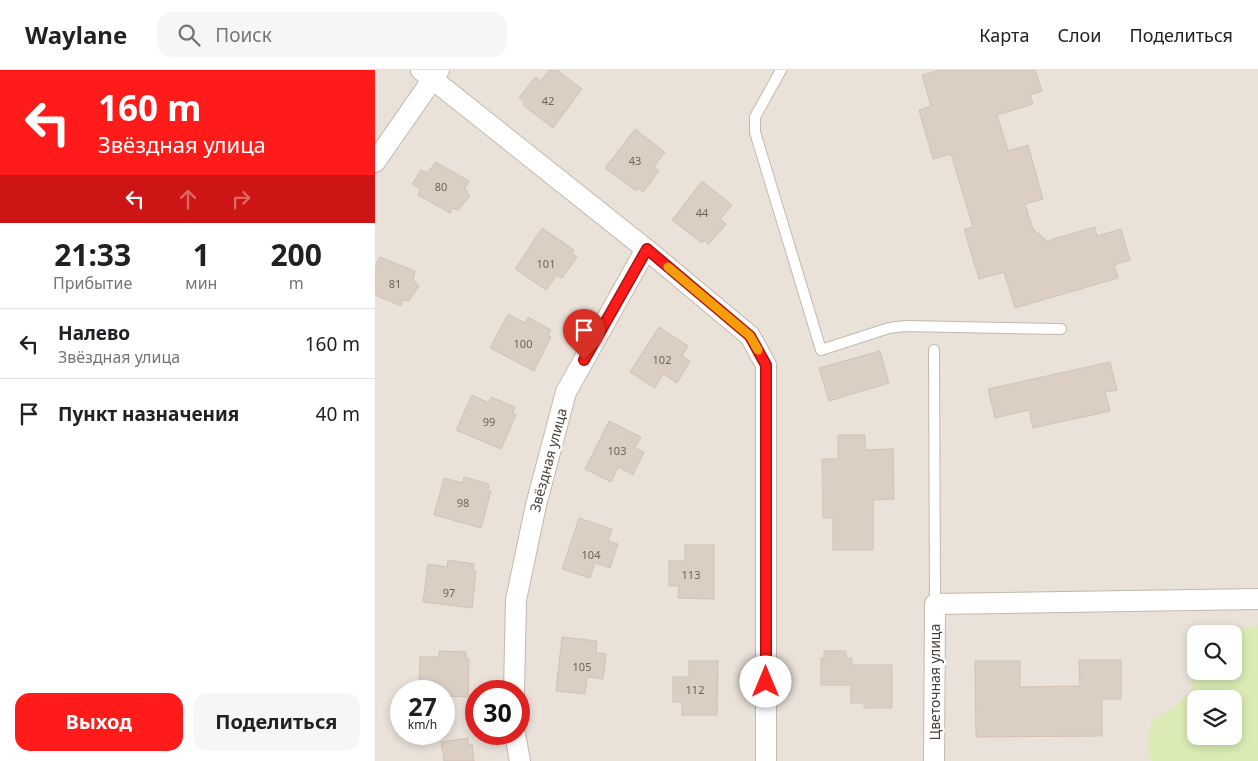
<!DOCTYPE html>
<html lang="ru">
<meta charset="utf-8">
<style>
:root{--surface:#fff;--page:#f6f6f6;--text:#202124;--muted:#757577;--line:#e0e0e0;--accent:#ff1b19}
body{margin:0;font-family:"Noto Sans",sans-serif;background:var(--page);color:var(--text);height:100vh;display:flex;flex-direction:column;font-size:19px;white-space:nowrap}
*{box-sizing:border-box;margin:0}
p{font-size:16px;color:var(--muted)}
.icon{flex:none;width:28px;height:28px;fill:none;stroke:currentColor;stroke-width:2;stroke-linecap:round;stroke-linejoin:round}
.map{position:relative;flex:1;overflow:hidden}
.details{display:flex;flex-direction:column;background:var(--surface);width:375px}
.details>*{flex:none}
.banner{background:#ff1b19;color:#fff;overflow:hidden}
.tools{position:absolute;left:812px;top:555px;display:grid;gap:10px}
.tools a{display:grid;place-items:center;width:55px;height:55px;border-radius:10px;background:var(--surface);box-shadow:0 2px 8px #0003;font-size:25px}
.speed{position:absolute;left:15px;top:610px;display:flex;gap:10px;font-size:25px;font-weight:700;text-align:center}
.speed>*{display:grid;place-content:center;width:65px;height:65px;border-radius:50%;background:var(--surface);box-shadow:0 2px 8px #0003;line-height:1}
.speed small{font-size:12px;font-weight:400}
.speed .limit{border:8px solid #d22;background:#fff;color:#111}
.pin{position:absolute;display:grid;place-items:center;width:42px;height:42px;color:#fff;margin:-51px -21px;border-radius:50% 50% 50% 0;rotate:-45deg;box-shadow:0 0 5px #0007}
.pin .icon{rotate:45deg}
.me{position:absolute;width:55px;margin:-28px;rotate:0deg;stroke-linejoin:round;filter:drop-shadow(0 0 4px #0008)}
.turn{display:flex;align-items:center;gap:18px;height:105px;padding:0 15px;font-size:22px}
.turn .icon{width:65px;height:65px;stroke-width:2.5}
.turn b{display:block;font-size:35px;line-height:42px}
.lanes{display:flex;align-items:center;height:48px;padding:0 15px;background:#0003;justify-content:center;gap:25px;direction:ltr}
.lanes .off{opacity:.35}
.eta{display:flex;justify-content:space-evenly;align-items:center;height:85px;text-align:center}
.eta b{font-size:30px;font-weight:700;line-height:35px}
.cta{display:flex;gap:10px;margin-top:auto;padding:10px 15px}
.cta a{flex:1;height:58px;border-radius:15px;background:var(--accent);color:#fff;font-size:20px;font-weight:700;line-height:58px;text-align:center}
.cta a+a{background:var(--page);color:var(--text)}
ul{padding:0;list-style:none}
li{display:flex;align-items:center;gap:15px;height:70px;padding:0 15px;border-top:1px solid var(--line)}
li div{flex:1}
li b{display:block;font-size:19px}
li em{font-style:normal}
header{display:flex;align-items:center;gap:30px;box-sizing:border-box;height:70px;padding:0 25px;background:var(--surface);border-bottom:1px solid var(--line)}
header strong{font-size:24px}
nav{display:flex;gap:28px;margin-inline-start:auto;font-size:18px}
.search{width:350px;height:45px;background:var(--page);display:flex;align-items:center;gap:12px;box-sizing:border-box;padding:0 18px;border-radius:15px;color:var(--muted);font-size:19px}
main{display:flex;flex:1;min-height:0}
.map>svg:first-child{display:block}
.residential{fill:#eae2d9;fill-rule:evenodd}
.green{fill:#daebb3;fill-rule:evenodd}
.building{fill:#dbcec3;stroke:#d3c2b3}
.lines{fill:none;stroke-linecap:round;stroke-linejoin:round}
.lane-casing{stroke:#c2b8ad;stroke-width:12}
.street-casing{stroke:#c2b8ad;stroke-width:22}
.lane{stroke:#fff;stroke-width:10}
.street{stroke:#fff;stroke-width:20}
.route-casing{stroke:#a61210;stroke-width:12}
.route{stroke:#ff1b19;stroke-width:9}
.slow{stroke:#f59e0b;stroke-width:9}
.labels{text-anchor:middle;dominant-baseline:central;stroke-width:4.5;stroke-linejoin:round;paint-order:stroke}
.number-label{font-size:11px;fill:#6f645b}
.street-label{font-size:14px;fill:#4b4138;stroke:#fff}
</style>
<header>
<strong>Waylane</strong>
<div class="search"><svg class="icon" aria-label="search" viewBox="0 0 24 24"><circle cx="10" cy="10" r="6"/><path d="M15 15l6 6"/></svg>Поиск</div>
<nav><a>Карта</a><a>Слои</a><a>Поделиться</a></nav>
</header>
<main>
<section class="details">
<div class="banner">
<div class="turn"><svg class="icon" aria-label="left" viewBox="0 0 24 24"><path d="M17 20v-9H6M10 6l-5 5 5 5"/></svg><div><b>160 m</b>Звёздная улица</div></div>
<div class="lanes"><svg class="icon" aria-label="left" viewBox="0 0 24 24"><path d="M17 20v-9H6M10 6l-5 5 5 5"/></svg><svg class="icon off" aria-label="ahead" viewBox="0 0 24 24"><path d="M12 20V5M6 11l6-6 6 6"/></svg><svg class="icon off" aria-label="right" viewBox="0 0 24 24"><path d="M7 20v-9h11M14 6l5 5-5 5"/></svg></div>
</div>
<div class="eta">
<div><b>21:33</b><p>Прибытие</p></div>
<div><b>1</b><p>мин</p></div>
<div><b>200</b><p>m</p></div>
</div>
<ul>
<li><svg class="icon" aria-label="left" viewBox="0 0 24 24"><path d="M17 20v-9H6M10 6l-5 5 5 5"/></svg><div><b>Налево</b><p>Звёздная улица</p></div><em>160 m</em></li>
<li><svg class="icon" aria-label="arrive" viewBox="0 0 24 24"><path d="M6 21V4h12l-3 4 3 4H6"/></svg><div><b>Пункт назначения</b></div><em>40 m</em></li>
</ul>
<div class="cta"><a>Выход</a><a>Поделиться</a></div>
</section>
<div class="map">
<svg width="883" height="691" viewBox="0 0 883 691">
<rect width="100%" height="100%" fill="#f6f1eb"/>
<path class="residential" d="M0,0h883v691h-883zM821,564h38v37h-38zM26,621h43v43h-43zM101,621h43v43h-43zM821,629h38v37h-38z"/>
<path class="green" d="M883,556v135h-107l-3,-17 4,-23 21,-13 17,-14 6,-28v5h38v-37h-18l3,-2zM821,629h38v37h-38z"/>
<path class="building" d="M174,0h8l25,19 -29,39 -30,-23 2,-3 -6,-4 16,-21 6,4z
M565,0h95l7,21 -12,4 3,9 -36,11 11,36 20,-6 15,54 -18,5 8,25 14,12 48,-14 2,9 24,-7 9,31 -16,5 4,13 -103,30 -11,-36 -25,7 -15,-50 9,-2 -22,-73 -18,5 -14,-49 12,-4 -9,-31z
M260,59l30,23 -11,15 5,4 -16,21 -5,-4 -2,3 -31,-23z
M61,92l33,19 -4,8 5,7 -12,14 -6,-2 -2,5 -32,-18 2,-6 -8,-5 9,-14 6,3z
M327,111l30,24 -12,14 6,5 -17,20 -5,-4 -2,3 -30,-23z
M167,158l32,22 -2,3 5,4 -15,21 -5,-3 -11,15 -31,-21z
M5,187l35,14 -2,9 6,6 -10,15 -6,-1 -2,6 -26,-11v-28z
M133,244l17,9 3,-6 23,13 -3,5 3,2 -17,34 -44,-23z
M284,257l29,19 -6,10 8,5 -13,22 -14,-9 -8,14 -25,-16z
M505,281l9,32 -60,18 -10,-33z
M735,292l7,28 -12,2 5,19 -77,17 -4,-18 -34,8 -7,-29z
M97,325l17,8 2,-6 24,10 -2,6 3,2 -15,34 -45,-19z
M234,351l32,16 -6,11 9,4 -11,23 -15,-8 -7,15 -26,-13z
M463,365h27v15l28,-1 1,50 -21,1v50h-40v-32h-10l-1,-59h16z
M89,407l25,7 -1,6 3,1 -10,37 -47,-13 10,-37 18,5z
M204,448l33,11 -4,12 10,3 -8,24 -15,-5 -5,15 -28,-9z
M310,475h29v54l-36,-1 1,-12h-10v-25h16z
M73,490l26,4 -1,6 3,1 -4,37 -49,-6 5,-38 19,3z
M187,567l35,4 -1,12 10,1 -3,25 -16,-2 -2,17 -29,-3z
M64,581l27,1v6l3,1 -1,38 -24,-1v-5h-25l1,-34h19z
M449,581h22v7h6v7h40v43h-28v-5h-13v-18h-30v-27h3z
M704,590h42v39h-19v37l-126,1 -1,-76h45v26l60,-1z
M314,591h29l-1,54h-35v-13h-9v-25h16z
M93,668v7l4,-1 2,17h-30l-3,-19z"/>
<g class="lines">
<defs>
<path id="lane" d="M406,0l-26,47v15l66,218 68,-22 16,-2 156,3
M559,280l1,254"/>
<path id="street" d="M46,0l225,179 104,87 16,29v396
M0,92l64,-92
M139,621l2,-91 20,-95 30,-113 80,-143
M140,664l5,27
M559,691l1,-157 323,-5"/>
</defs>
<use href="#lane" class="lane-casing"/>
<use href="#street" class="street-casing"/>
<use href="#lane" class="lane"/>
<use href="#street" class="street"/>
</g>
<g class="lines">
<defs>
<path id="route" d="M209,290l63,-111 103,87 16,29v317"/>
</defs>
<use href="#route" class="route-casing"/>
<use href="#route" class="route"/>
<path class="slow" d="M293,197l82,69 8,14"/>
</g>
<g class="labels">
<g class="number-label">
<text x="173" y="30">42</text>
<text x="260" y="90">43</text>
<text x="66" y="116">80</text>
<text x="327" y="142">44</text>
<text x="171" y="193">101</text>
<text x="20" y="213">81</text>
<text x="148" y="273">100</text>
<text x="287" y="289">102</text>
<text x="114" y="351">99</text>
<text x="242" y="380">103</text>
<text x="88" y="432">98</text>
<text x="216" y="484">104</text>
<text x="316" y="504">113</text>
<text x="74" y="522">97</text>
<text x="207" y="596">105</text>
<text x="320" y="619">112</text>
</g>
<g class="street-label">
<text transform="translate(173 390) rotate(-75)">Звёздная улица</text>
<text transform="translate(559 612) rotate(-90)">Цветочная улица</text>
</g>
</g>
</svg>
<div class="tools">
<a><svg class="icon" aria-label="search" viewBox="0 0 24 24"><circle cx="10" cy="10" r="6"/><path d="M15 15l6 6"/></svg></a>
<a><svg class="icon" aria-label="layers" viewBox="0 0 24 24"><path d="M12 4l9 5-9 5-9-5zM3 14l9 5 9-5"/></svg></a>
</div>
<div class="speed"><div>27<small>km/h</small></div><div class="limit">30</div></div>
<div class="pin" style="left:209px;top:290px;background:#d93025"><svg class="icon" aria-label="arrive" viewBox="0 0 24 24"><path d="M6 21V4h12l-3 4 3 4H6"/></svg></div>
<svg class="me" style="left:391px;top:612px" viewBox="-20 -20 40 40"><circle r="19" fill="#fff"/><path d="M0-13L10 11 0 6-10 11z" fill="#ff1b19"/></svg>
</div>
</main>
